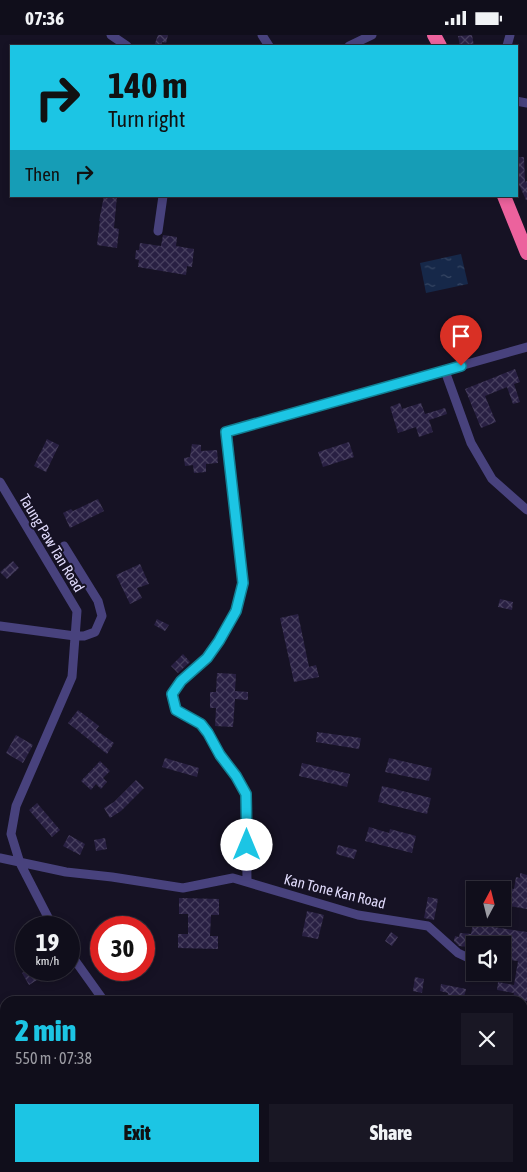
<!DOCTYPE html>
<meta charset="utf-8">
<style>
:root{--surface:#100e1b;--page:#191724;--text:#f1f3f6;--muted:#9c9ca3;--line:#302e3a;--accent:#1cc5e4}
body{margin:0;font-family:"Asap Condensed",sans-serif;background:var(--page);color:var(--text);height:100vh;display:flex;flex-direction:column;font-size:19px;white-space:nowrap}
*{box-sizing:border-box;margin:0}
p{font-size:16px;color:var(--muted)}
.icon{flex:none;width:28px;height:28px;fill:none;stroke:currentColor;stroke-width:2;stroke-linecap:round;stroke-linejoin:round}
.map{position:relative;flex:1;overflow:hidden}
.details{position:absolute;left:0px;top:961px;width:528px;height:176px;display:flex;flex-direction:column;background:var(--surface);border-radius:15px 15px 0 0;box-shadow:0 2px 8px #0003,0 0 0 1px var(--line)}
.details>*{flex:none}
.banner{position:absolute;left:10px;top:10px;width:508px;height:152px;border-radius:0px;box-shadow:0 2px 8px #0003,0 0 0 1px var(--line);background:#1cc5e4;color:#111;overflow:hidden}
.needle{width:32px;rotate:7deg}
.buttons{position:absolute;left:466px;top:846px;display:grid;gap:10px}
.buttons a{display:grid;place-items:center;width:45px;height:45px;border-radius:0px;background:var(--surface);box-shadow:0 2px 8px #0003,0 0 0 1px var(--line);font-size:25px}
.speed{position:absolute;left:15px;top:881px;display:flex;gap:10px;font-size:25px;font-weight:700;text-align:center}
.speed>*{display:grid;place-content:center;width:65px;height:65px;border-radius:50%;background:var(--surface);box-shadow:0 2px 8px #0003,0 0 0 1px var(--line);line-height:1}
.speed small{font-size:12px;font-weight:400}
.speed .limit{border:8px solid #d22;background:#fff;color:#111}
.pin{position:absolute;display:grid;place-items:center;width:42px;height:42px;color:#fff;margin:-51px -21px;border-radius:50% 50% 50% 0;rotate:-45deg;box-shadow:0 0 5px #0007}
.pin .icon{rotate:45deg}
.me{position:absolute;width:55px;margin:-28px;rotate:0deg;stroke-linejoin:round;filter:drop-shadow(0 0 4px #0008)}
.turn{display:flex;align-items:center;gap:18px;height:105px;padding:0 15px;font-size:22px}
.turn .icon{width:65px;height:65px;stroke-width:2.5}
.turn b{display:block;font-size:35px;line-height:42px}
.then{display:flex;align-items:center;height:48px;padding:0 15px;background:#0003;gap:10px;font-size:19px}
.round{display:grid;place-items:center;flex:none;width:52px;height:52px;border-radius:0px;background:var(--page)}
.overview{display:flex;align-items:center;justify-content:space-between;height:85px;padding:0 15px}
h1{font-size:30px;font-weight:800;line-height:38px;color:var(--accent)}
.primary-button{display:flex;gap:10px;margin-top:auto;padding:10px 15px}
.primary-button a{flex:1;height:58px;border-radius:0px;background:var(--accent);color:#111;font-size:20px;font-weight:800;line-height:58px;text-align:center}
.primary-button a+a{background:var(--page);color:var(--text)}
.status{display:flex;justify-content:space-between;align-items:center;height:35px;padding:0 25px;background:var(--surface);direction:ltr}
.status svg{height:14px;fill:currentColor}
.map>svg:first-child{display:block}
.water{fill:url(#water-ripples)}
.building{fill:url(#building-cross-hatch)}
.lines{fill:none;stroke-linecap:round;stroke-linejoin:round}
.minor{stroke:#48427d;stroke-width:9}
.highway{stroke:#ec629d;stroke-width:14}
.route-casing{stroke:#128094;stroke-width:12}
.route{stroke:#1cc5e4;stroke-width:9}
.labels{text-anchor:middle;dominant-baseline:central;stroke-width:4;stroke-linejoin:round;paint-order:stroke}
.street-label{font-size:15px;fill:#dfd9fa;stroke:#161224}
</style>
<div class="status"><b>07:36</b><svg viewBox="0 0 49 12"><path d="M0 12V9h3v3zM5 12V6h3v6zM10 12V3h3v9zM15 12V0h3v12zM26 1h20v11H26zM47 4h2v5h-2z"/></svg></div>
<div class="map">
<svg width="527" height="1137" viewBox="0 0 527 1137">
<defs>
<pattern id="water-ripples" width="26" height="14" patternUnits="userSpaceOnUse" patternTransform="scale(1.25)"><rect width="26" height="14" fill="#162849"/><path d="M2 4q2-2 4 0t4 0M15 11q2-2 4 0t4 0" fill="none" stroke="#374764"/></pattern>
<pattern id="building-cross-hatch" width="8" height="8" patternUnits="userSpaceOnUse" patternTransform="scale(1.25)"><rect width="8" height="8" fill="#292043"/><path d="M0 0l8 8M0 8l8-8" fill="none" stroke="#48405f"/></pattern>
</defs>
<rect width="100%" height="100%" fill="#161224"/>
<path class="water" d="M461,219l7,30 -42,9 -6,-30z"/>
<path class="building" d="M158,0h10l-2,8 -4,-1 -1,4h-7z
M472,0l2,11h-14l-2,-10z
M516,122h8l1,25 2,-1v19h-1l-10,-22z
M104,161h13l-3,32 5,1 -2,19 -20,-3 3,-24h-1z
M163,200l14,2 -1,9 18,3 -2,18 -5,-1 -1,9 -48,-8 1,-7 -4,-1 1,-9h3l1,-7 21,3z
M515,334l5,13 -6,2 6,18 -7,2 -6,-17 -22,9 11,26 -15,6 -16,-39z
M400,368l2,6 19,-6 4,11 20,-6 2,6 -18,6 4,12 -14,5 -3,-10 -18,6 -8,-26z
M47,404l12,6 -13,27 -12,-6z
M349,407l5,15 -31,10 -5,-15z
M192,409l9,1v6l16,-1 1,13 -12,1v8l-12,1 -1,-8 -8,1 -1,-8 6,-1z
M98,464l6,12 -34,17 -7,-15 8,-4 2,2z
M13,526l6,7 -12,11 -7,-7z
M140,529l9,20 -12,4 5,10 -12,6 -14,-29z
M500,564l13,3 -1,8 -14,-3z
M298,579l11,53 7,-2 3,12 -25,5 -14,-64z
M157,584l12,6 -4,6 -11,-6z
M183,619l7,8 -12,11 -7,-7z
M217,638l19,1 -1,17 13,1v8l-13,-1 -2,28 -18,-1 1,-18h-6v-16h6z
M78,675l21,16 -3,4 18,13 -7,11 -39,-31z
M317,697l44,6 -2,11 -43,-7z
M16,700l17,10 -10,18 -17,-10z
M165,723l34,10 -2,9 -35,-10z
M389,723l43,10 -3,13 -44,-9z
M100,726l10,10 -7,7 4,4 -6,7 -5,-5 -5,6 -10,-9z
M302,728l48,11 -3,13 -48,-11z
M136,745l8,8 -23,23 -11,7 -6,-10 10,-6z
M382,751l49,12 -4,16 -49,-12z
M37,768l23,27 -8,7 -23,-27z
M369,792l20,6 1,-4 26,7 -4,17 -47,-12z
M69,800l16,9 -5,11 -17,-9z
M105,803l2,11 -11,2 -2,-11z
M338,810l19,5 -3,9 -18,-5z
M520,838l7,2v34l-23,-4 3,-17 7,1 2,-12 4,1z
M428,862l10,2 -4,21 -10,-2z
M179,863l40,1v16h-8l-1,21h8v13l-40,-1v-14h10v-20h-9z
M307,876l17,4 -6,24 -16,-3z
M473,889l54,8v69l-14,-2 1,-6 -17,-3 1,-8 16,3 4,-24 -16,-2v-14h-27v6l-7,-1v-3l-9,-1 -5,-5 1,-5 4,1 1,-4 11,1z
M391,897l7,5 -6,9 -7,-5z
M27,935h11l4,7 -13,8 -7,-12z
M415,942l9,2 -2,14 -9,-2z
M441,949l25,5 -3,12h-17l2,-8 -8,-2z"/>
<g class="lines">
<path class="minor" d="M111,0l16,11
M262,0l7,11
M349,11l23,-11
M507,11l3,-11
M516,66l11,2
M158,196l5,-35
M445,336l26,72 21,36 35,31
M0,447l77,129 -5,66 -56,129 -5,28 9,29 33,64
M0,591l75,10h9l11,-4 7,-16 -4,-15 -34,-55
M0,823l66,14 46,5 71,11 50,-10 125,37 70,11 30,27 17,8
M247,847l-1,-88 -10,-18 -17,-21 -11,-22 -7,-9 -25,-14 -4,-16 9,-13 26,-23 12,-17 17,-30 7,-28 -16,-151 300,-85
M69,917l35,49
M522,1080l5,-3
M522,1099l5,1
M522,1131l5,2
M148,1132v5
M441,1134l9,3"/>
<path class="highway" d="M434,0l6,11
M504,161l23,57"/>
</g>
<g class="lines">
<defs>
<path id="route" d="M247,810l-1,-51 -10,-18 -16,-21 -12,-22 -7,-9 -25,-14 -4,-16 9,-13 26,-23 12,-17 17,-30 7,-28 -17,-151 235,-66"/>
</defs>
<use href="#route" class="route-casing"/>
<use href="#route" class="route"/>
</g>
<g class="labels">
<g class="street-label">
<text transform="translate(52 508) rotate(59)">Taung Paw Tan Road</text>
<text transform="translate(335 856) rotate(14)">Kan Tone Kan Road</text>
</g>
</g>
</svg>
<div class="buttons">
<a><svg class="needle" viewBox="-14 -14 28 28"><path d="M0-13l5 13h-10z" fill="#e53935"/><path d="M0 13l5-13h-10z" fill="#9c9ca3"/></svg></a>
<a><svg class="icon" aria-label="sound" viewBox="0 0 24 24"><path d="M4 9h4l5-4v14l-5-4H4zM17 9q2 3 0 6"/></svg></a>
</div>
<div class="speed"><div>19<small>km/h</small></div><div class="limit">30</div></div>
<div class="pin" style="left:461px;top:331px;background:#d93025"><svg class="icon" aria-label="arrive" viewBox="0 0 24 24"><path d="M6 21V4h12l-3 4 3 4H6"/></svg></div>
<svg class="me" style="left:247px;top:810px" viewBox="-20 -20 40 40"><circle r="19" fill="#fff"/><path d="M0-13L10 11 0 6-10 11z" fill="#1cc5e4"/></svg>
<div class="banner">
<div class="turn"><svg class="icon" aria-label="right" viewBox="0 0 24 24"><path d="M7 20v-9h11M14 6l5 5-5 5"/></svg><div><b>140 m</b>Turn right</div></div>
<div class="then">Then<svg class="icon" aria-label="right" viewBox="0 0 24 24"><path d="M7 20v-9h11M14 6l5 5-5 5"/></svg></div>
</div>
<section class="details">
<div class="overview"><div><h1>2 min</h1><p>550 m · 07:38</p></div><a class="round"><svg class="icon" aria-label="close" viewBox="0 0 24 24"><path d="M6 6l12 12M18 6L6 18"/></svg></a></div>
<div class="primary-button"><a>Exit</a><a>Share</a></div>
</section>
</div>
